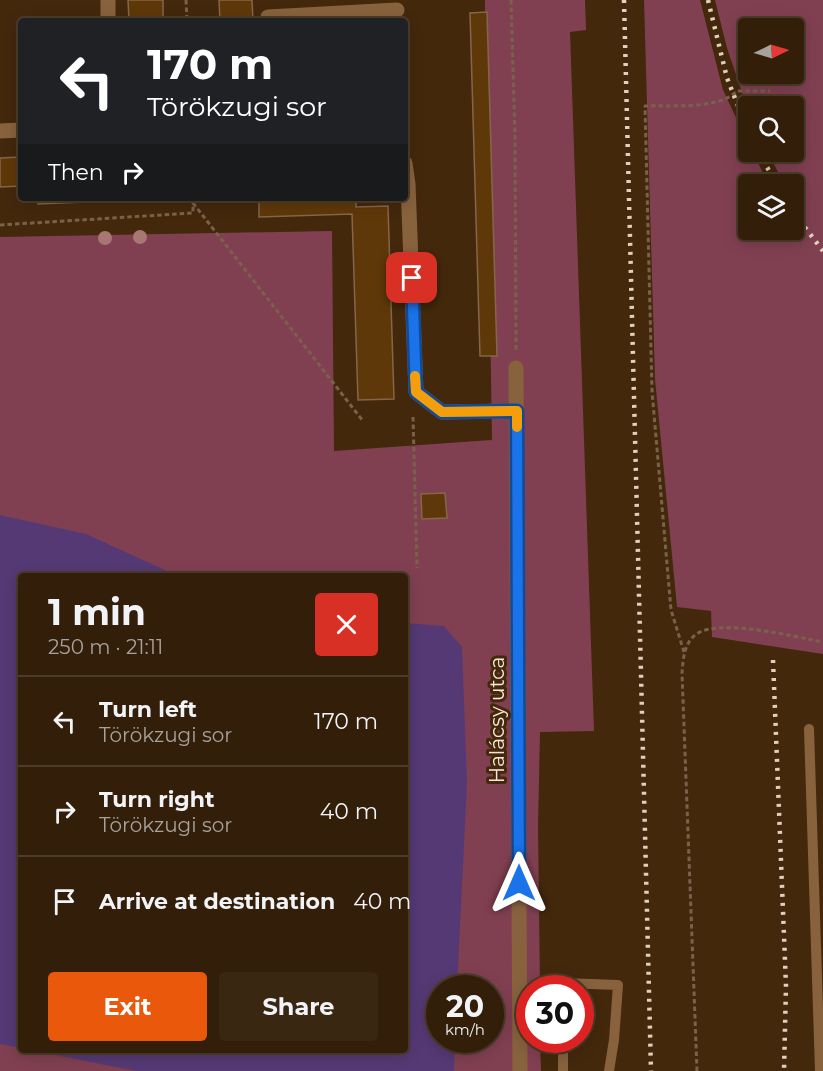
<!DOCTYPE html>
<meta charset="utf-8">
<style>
:root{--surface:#321e09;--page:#3a2712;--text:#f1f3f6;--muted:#a8a29c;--line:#4d3c2a;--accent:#ea580c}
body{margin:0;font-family:Montserrat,sans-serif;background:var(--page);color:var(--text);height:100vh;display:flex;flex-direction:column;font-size:22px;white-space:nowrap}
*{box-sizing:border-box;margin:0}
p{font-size:20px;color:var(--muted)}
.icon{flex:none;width:33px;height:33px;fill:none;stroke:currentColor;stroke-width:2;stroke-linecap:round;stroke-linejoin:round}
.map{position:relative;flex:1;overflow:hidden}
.drawer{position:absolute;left:18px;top:573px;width:390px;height:480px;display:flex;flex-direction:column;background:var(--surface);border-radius:6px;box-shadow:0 3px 15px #0003,0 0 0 2px var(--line)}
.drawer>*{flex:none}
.top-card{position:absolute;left:18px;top:18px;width:390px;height:183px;border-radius:6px;box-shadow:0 3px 15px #0003,0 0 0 2px var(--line);background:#202124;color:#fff;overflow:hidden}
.needle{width:39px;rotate:85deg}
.fabs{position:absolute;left:738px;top:18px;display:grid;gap:12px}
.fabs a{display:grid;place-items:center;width:66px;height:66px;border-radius:6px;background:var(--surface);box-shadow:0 3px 15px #0003,0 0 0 2px var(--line);font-size:30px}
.speed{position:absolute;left:426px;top:975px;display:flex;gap:12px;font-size:30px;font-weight:700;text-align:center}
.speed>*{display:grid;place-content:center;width:78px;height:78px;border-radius:50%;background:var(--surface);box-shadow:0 3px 15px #0003,0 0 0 2px var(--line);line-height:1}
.speed small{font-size:15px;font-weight:400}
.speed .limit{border:9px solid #d22;background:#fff;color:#111}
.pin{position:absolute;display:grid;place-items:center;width:51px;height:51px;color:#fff;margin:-26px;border-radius:12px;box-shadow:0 3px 9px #0006}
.me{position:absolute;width:66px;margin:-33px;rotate:0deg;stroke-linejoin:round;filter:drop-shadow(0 0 4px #0008)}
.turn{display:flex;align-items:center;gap:21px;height:126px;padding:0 30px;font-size:27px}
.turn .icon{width:78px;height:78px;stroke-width:2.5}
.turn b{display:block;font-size:42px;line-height:51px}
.then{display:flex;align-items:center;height:57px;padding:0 30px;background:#0003;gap:12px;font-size:22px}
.round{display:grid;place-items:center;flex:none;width:63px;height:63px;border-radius:6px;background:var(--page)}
.headline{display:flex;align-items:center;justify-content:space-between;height:102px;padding:0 30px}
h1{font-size:36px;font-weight:700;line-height:45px}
.action{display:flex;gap:12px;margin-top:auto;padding:12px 30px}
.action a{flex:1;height:69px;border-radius:6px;background:var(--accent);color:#fff;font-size:24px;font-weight:700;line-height:69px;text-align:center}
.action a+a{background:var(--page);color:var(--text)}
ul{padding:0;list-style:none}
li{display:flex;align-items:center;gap:18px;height:90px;padding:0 30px;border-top:2px solid var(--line)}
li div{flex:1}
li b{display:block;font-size:22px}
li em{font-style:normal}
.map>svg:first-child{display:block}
.green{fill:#814052;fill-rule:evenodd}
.water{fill:#553974}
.building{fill:#5f3809;stroke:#85664a;stroke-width:1.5}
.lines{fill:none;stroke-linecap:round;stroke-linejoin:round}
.path{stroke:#7a624a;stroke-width:3;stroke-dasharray:4.5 3;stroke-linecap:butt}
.service{stroke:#88623d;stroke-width:10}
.minor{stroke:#88623d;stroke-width:15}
.rail{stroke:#e2d0be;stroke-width:4.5;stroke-dasharray:3 6;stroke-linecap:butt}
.tree{fill:#a87773}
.route-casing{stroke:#114b97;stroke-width:15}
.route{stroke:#1a73e8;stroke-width:10}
.slow{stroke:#f59e0b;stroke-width:10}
.labels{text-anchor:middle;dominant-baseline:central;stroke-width:6;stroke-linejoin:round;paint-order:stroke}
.street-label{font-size:20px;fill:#f8e7d7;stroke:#43280c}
</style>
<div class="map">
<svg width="823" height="1071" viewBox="0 0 823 1071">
<rect width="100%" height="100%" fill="#43280c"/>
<path class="green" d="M485,0h100l1,30 -16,2 24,699 -54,1 -2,95 2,161h-10v52h10l1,31h-541v-834l332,-6 2,220 158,-11zM21,576h384v474h-384zM440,988h50v52h-50z
M644,0h56l23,90 25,53v9h5l15,32h-20v46h46v-46h-18l6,-4 -14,-28h26v-46h-46v4l-21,-62 -12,-48h108v654l-111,-17 -1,-26 -34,-4 -22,-228zM748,28h46v46h-46z"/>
<path class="water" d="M0,515l86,19 92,42h-157v472l-21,-4z
M405,623l39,3 18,21 5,136 -10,205h-17v52h15l-1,31h-318l-106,-21h375z"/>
<path class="building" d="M128,0h35v21h-34z
M219,0h33l1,21h-33z
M487,12l10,344h-17l-10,-343z
M21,157v29l-21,1v-29z
M38,198h95v2l-95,4z
M259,198h97v9l32,-1 6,193 -36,1 -6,-186 -93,3z
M445,493l2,25 -25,1 -1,-25z"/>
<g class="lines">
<path class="path" d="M186,0l1,21
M511,0l4,137 1,215
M193,203l170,218
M0,225l193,-12v-15
M413,417l4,151
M684,652l-13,-42 -19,-219 -7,-285c25,-1 74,4 92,-15h33
M697,1071l-15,-398c1,-13 2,-29 13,-38 23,-18 100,2 128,7"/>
<path class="service" d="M809,729l11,342
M563,988v-5l55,2 -4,55 -5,31
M563,1040v31"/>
<path class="minor" d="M108,0v21
M268,21v-4l129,-7
M0,131l21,-1
M405,163l3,21 8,208 26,20 75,-1
M516,368l4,703"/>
<path class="rail" d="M624,0l27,1071
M708,0l19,78 21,53
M758,152l19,32
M794,213l29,38
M773,660l13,326 -2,85"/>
</g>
<g class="tree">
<circle cx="140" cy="237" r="7"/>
<circle cx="105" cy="238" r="7"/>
</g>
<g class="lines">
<defs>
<path id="route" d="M412,278l4,114 26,20 75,-1 2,472"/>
</defs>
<use href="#route" class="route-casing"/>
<use href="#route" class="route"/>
<path class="slow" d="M415,376l1,16 26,20 75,-1v16"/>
</g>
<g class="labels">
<g class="street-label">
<text transform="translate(497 720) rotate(-90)">Halácsy utca</text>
</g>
</g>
</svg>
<div class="fabs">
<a><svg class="needle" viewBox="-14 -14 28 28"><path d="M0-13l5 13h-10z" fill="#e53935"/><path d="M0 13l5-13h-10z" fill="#a8a29c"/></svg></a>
<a><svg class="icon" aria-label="search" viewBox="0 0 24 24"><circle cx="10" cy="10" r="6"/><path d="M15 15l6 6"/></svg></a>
<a><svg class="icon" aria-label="layers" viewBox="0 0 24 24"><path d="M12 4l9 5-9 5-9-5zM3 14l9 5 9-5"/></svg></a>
</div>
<div class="speed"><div>20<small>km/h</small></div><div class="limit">30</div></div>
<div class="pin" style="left:412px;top:278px;background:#d93025"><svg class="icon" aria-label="arrive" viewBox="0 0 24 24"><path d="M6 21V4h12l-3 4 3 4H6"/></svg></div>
<svg class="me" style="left:519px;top:883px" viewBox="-20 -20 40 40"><path d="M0-17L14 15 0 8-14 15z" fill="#1a73e8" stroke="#fff" stroke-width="4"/></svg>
<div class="top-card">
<div class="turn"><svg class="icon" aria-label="left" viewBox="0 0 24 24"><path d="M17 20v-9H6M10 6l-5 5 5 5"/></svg><div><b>170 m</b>Törökzugi sor</div></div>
<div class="then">Then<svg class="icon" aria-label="right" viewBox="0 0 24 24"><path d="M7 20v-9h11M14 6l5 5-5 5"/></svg></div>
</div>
<section class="drawer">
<div class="headline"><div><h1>1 min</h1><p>250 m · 21:11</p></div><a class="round" style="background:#d93025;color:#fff"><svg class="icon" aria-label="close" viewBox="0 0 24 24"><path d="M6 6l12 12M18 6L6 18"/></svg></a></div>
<ul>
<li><svg class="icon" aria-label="left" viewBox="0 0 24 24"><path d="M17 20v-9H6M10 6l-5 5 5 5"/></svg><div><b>Turn left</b><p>Törökzugi sor</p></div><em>170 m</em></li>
<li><svg class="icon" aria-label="right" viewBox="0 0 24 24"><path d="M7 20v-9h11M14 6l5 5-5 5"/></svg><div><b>Turn right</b><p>Törökzugi sor</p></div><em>40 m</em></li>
<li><svg class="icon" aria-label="arrive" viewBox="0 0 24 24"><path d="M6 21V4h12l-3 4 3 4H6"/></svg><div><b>Arrive at destination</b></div><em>40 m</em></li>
</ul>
<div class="action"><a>Exit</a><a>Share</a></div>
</section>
</div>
